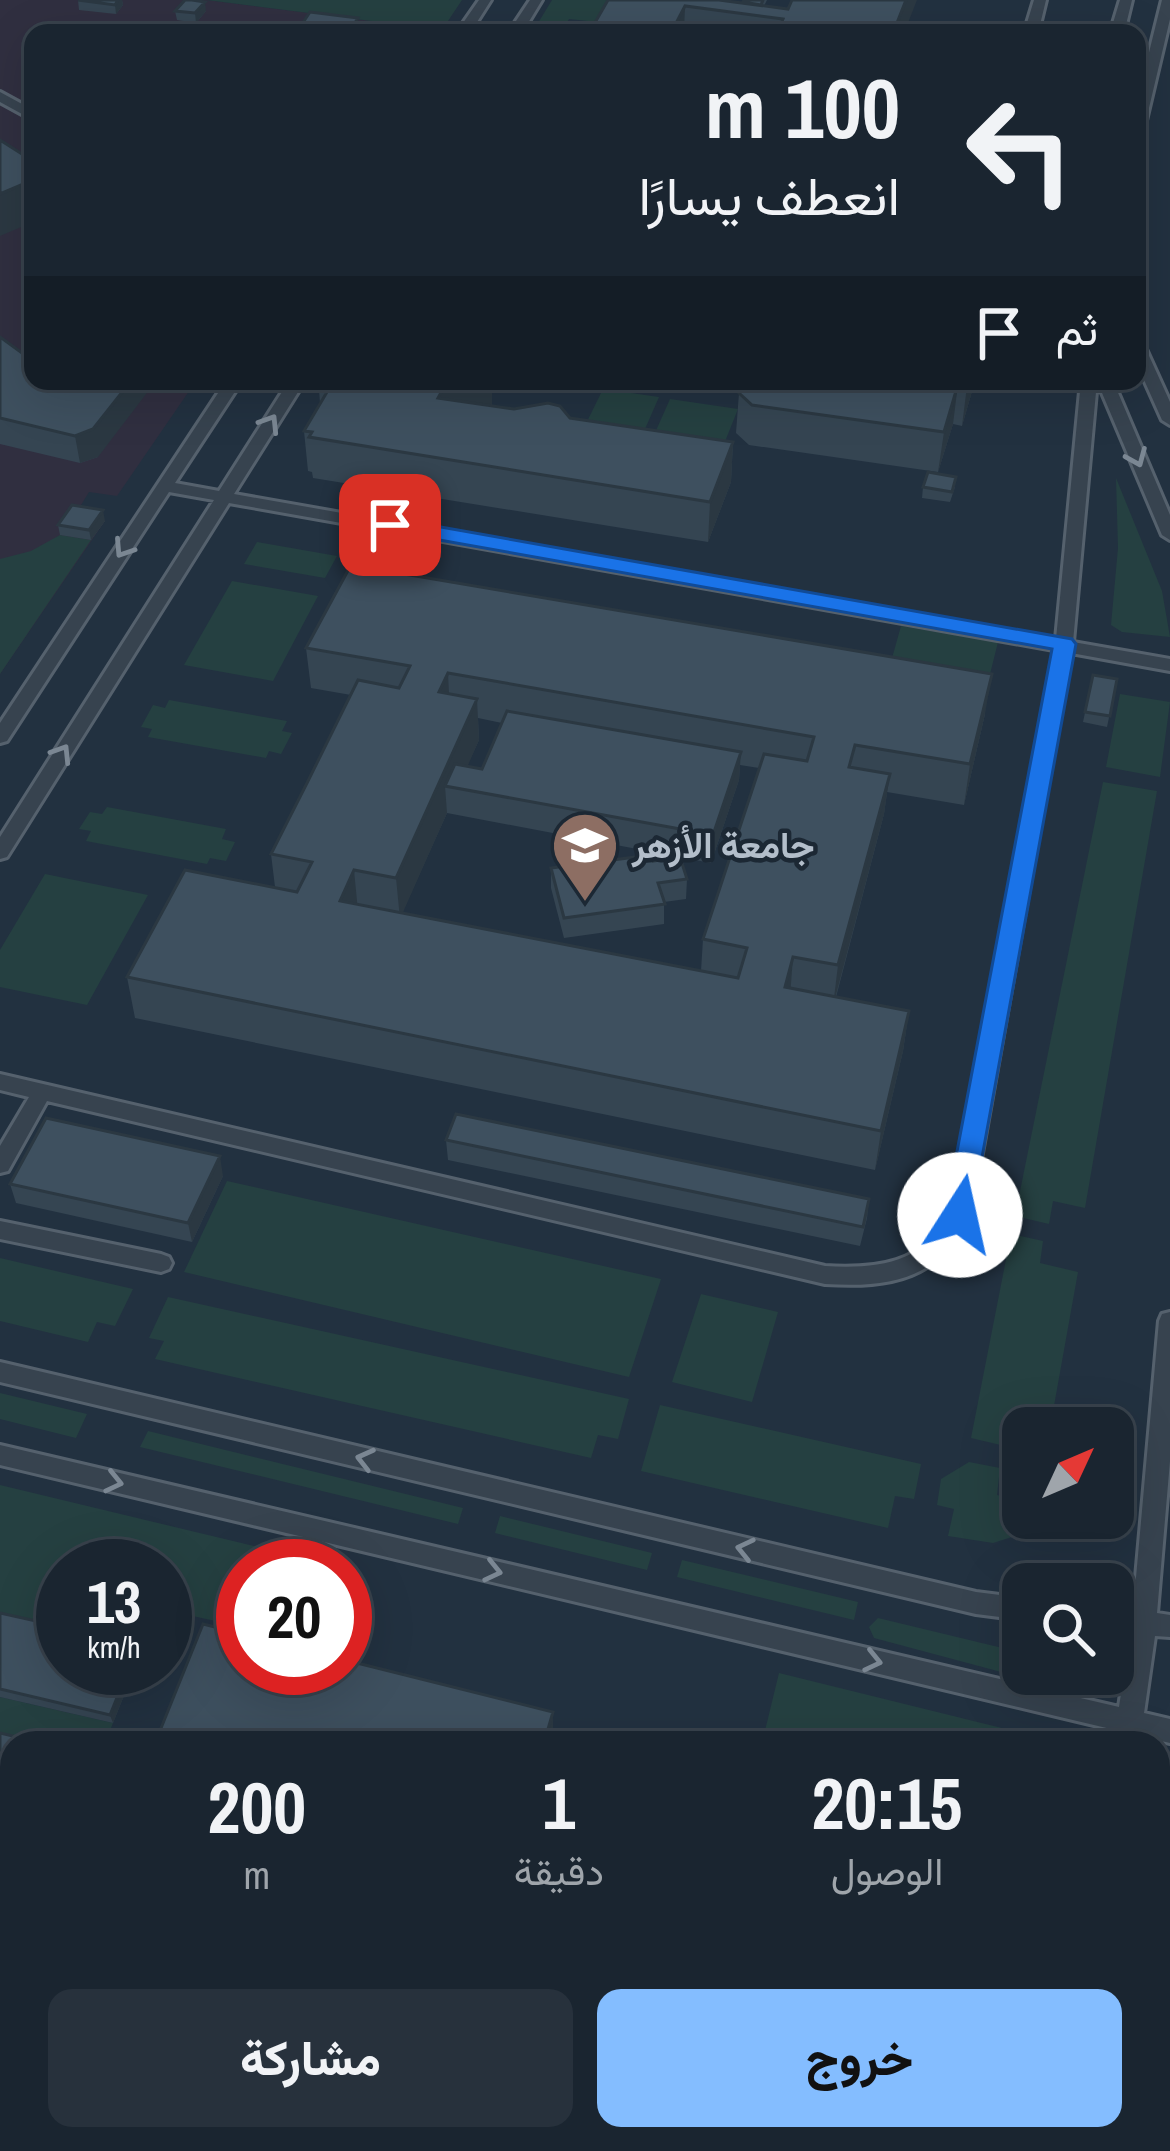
<!DOCTYPE html>
<html lang="ar">
<meta charset="utf-8">
<style>
:root{--surface:#1a2530;--page:#27313c;--text:#f1f3f6;--muted:#9fa5ab;--line:#38424c;--accent:#84bdff}
body{margin:0;font-family:"Archivo Narrow",Vazirmatn,sans-serif;background:var(--page);color:var(--text);direction:rtl;height:100vh;display:flex;flex-direction:column;font-size:45px;white-space:nowrap}
*{box-sizing:border-box;margin:0}
p{font-size:39px;color:var(--muted)}
.icon{flex:none;width:66px;height:66px;fill:none;stroke:currentColor;stroke-width:2;stroke-linecap:round;stroke-linejoin:round}
.map{position:relative;flex:1;overflow:hidden;direction:ltr}
.drawer{position:absolute;left:0px;top:1731px;width:1170px;height:420px;display:flex;flex-direction:column;background:var(--surface);border-radius:36px 36px 0 0;box-shadow:0 12px 48px #0002,0 0 0 3px var(--line);direction:rtl}
.drawer>*{flex:none}
.hud{position:absolute;left:24px;top:24px;width:1122px;height:366px;border-radius:24px;box-shadow:0 12px 48px #0002,0 0 0 3px var(--line);direction:rtl;background:#1a2530;color:var(--text);overflow:hidden}
.needle{width:78px;rotate:46deg}
.controls{position:absolute;left:1002px;top:1407px;display:grid;gap:24px}
.controls a{display:grid;place-items:center;width:132px;height:132px;border-radius:24px;background:var(--surface);box-shadow:0 12px 48px #0002,0 0 0 3px var(--line);font-size:60px}
.speed{position:absolute;left:36px;top:1539px;display:flex;gap:24px;font-size:60px;font-weight:700;text-align:center}
.speed>*{display:grid;place-content:center;width:156px;height:156px;border-radius:50%;background:var(--surface);box-shadow:0 12px 48px #0002,0 0 0 3px var(--line);line-height:1}
.speed small{font-size:30px;font-weight:400}
.speed .limit{border:18px solid #d22;background:#fff;color:#111}
.pin{position:absolute;display:grid;place-items:center;width:102px;height:102px;color:#fff;margin:-51px;border-radius:24px;box-shadow:0 6px 18px #0006}
.me{position:absolute;width:132px;margin:-66px;rotate:10deg;stroke-linejoin:round;filter:drop-shadow(0 0 9px #0008)}
.turn{display:flex;align-items:center;gap:42px;height:252px;padding:0 48px;font-size:54px}
.turn .icon{width:156px;height:156px;stroke-width:2.5}
.turn b{display:block;font-size:84px;line-height:102px}
.then{display:flex;align-items:center;height:114px;padding:0 48px;background:#0003;gap:24px;font-size:45px}
.eta{display:flex;justify-content:space-evenly;align-items:center;height:204px;text-align:center}
.eta b{font-size:72px;font-weight:800;line-height:84px}
.action{display:flex;gap:24px;margin-top:auto;padding:24px 48px}
.action a{flex:1;height:138px;border-radius:24px;background:var(--accent);color:#111;font-size:48px;font-weight:800;line-height:138px;text-align:center}
.action a+a{background:var(--page);color:var(--text)}
.map>svg:first-child{display:block}
.medical{fill:#302f40}
.green{fill:#254041}
.lines{fill:none;stroke-linecap:round;stroke-linejoin:round}
.service-casing{stroke:#55616d;stroke-width:6}
.service{fill:#37434f;fill-rule:evenodd}
.wall{fill:#354552;fill-rule:evenodd}
.shaded-wall{fill:#2b3842}
.building{fill:#3e505f;stroke:#2b3842;stroke-width:3;fill-rule:evenodd}
.oneway{stroke:#7b8793}
.route{fill:#1a73e8;stroke:#114b97;stroke-width:3}
.labels{text-anchor:middle;dominant-baseline:central;stroke-width:9;stroke-linejoin:round;paint-order:stroke}
.poi-label{font-size:36px;font-weight:bold;fill:#b3beca;stroke:#1c2834;text-anchor:start}
</style>
<div class="map">
<svg width="1170" height="2151" viewBox="0 0 1170 2151">
<rect width="100%" height="100%" fill="#223140"/>
<path class="medical" d="M0,0h207l228,29 -3,4h-399v348h163l-79,115 -28,-4 -14,23 30,6 -105,153z"/>
<path class="green" d="M207,0h255l-20,30z
M552,0h58l-13,22 -28,-3 -9,14h-28z
M603,389l56,8 -28,64 -55,-17z
M670,399l68,10 -26,65 -70,-12z
M1116,478l46,113 8,46 -48,-5 -11,-7 7,-77z
M60,535l31,5 -91,134v-115l31,-8z
M257,542l80,14 -12,22 -81,-14z
M232,581l86,15 -45,85 -89,-16z
M901,626l97,16 -11,44 -98,-17z
M1120,694l50,8 -10,75 -54,-10z
M169,700l118,21 -5,10 10,2 -11,21 -12,-3 -3,7 -118,-21 4,-8 -11,-2 12,-22 12,3z
M1103,782l54,9 -72,417 -32,-7 -4,23 -34,-8z
M107,807l119,22 -4,10 13,3 -9,19 -16,-3 -3,6 -121,-23 5,-10 -12,-2 11,-17 12,2z
M45,874l103,21 -61,110 -87,-18v-37z
M227,1181l434,98 -32,98 -445,-105z
M1011,1234l32,7 -3,22 38,9 -28,156 -39,-7 -6,25 -34,-8z
M0,1258l133,31 -18,37 -18,-4 -9,20 -88,-21z
M701,1294l77,18 -26,90 -80,-20z
M168,1297l461,102 -11,40 -20,-4 -7,23 -436,-99 9,-18 -15,-3z
M0,1393l87,21 -11,24 -76,-19z
M660,1405l261,59 -7,35 -19,-3 -7,32 -247,-57z
M148,1431l315,77 -5,16 -318,-77z
M969,1462l31,6 -3,27 26,6v17h5l-10,17 -25,8 -45,-7 6,-27 -17,-4 4,-26z
M0,1485l291,70 -4,11h-44v61l-78,-17v-44h-102v69l-63,-14z
M500,1516l152,37 -5,17 -152,-37z
M682,1560l176,42 -4,18 -177,-43z
M878,1618l145,35v21l38,4 -15,6 -172,-46 -5,-11z
M779,1673l284,70h-301z
M0,1697l113,26 -8,20h-93l-12,-2z
M0,1814l12,3v109l-12,30z
M844,2139h193l-1,12h-149z"/>
<g class="lines">
<defs>
<path id="service" d="M479,0h12l-21,33h-14z
M530,0h12l-20,33h-14z
M1034,0h12l-8,33h-14z
M1120,0h12l-8,33h-14z
M1162,0h8v19l-26,110 -7,4v-32z
M118,29h30l7,4h-44z
M0,92l33,18v10l-33,-18z
M1137,342l8,5 25,55v23l-8,-5 -25,-56z
M226,381h16l-67,102 44,8 70,-110h16l-71,113 822,145 25,-258h16l-24,261 97,17v12l-99,-18 -100,562c-32,64 -78,73 -146,69l-778,-183 -39,70 -8,2v-27l29,-49 -29,-7v-16l825,192c50,3 99,-2 124,-51l105,-565 -825,-147 -222,354 -7,2v-22l214,-337 -45,-8 -162,249 -7,2v-20z
M1097,381h16l57,134v25l-8,-5z
M0,1221l161,33 8,3 3,6 -3,6 -8,3 -161,-33z
M1170,1312v149l-13,152 13,2v22l-15,-1 -11,77 26,6v24l-30,-7 -1,7h-26l2,-13 -1115,-265v-20l1119,262 11,-73 -17,-2v-22l20,1 26,-290 3,-7z
M0,1362l976,230 47,6v22l-47,-6 -976,-232z
M1170,1860v114l-2,5 -10,4v-114l2,-5z
M1042,2139h30l-1,12h-30z
M1123,2139h30l-1,12h-30z"/>
</defs>
<use href="#service" class="service-casing"/>
<use href="#service" class="service"/>
</g>
<path class="wall" d="M78,0h44l1,5 -7,9 -37,-4z
M608,0l135,3 1,-3h23l-3,6 140,27h-315z
M175,11h31l-10,12 -19,-3z
M302,24l57,3 -4,6h-52z
M0,337l98,120 -18,6 -80,-19z
M975,381l-13,45 -9,-2 -15,48 -189,-27 -13,-12 3,-40z
M319,390l173,14 -1,2 242,36 -2,40 -23,60 -395,-64 -1,-6 -4,-1 -4,-40 16,-28z
M923,487h32l-5,15 -28,-4z
M105,521l-14,19 -31,-5 -2,-10z
M306,648l679,66 -21,91 -77,-13 -3,22 -48,183 73,14 -6,40 -28,119 -740,-152 -8,-41 148,-90 -4,-33 80,-159 -40,-7zM478,718l24,5 -20,46 -15,-3 12,-26zM740,765l19,3 -56,171 -2,32 -299,-58 45,-100 264,50 28,-83z
M1093,675l24,4 -10,48 -24,-5z
M653,861l34,18 -1,20 -22,3v22l-100,14 -13,-50v-20z
M446,1140l423,59 -2,19 -7,28 -412,-86z
M223,1176l-31,66 -176,-39 -6,-19z
M0,1613l135,55 -22,55 -113,-26z
M0,1733l12,10v74l-12,-3z
M12,1987v130l-12,-4v-98z
M86,2139h733l-3,12h-689z"/>
<path class="shaded-wall" d="M118,0h4l1,5 -7,9 -1,-9z
M906,0h11l-13,33h-11z
M205,2l1,9 -10,12 -1,-10z
M685,6l-1,27h-13z
M358,18l1,9 -4,6h-4v-4z
M33,180v42l-33,14v-42z
M131,381h25l-58,76 -18,6 -5,-27z
M465,381h27v23l-16,15 -38,-21 7,-13z
M969,381h6l-13,45 5,-40z
M958,384l-5,40 -15,48 6,-40z
M733,442l-2,40 -23,60 2,-40z
M103,510l2,11 -14,19 -2,-10z
M448,673l2,41 -11,-22z
M992,674l-7,40 -21,91 6,-41z
M477,699l2,41 -21,48 -13,-2 2,27 -47,106 -4,-41z
M741,752l-2,28 -28,83 2,-28z
M890,774l-6,40 -51,192 5,-41z
M354,870l4,41 -18,-10z
M793,957l-3,40 -5,-10z
M909,1011l-6,40 -28,119 6,-39z
M220,1156l3,20 -31,66 -4,-19z
M129,1668h6l-22,55 -3,-8z
M553,1712v31h-9z"/>
<path class="building" d="M78,0h40l-3,5z
M185,0h7l13,2 -10,11 -20,-2z
M608,0h111l69,9 4,-9h114l-13,33h-116l6,-14 -98,-13 -14,27h-82z
M744,0h19l-2,5 -18,-3z
M310,12l48,6 -7,11 -49,-5z
M0,140l33,21v19l-33,14z
M0,337l33,24v20h98l-38,48 -18,7 -75,-18z
M325,381h140l-20,4 -7,13 76,11 34,-6 12,3 10,12 163,24 -23,60 -401,-65 3,-5 -8,-1 23,-39 -8,-2z
M743,381h226l-2,5 -9,-2 -14,48 -192,-27 -13,-12z
M928,472l28,5 -4,15 -29,-5z
M72,505l31,5 -14,20 -31,-5z
M351,565l641,109 -22,90 -115,-19 -6,22 41,7 -52,191 -45,-8 -8,30 124,24 -28,120 -754,-154 58,-107 112,22 15,-30 -41,-8 36,-71 51,-103 41,8 11,-22 -104,-18zM448,673l366,64 -7,24 -43,-7 -61,185 44,9 -9,30 -398,-77 14,-31 42,8 81,-179 -38,-7z
M1093,675l24,4 -7,37 -25,-4z
M507,711l234,41 -28,83 -268,-49 10,-22 27,5z
M651,855l2,6 27,-4 7,22 -29,4 7,21 -101,14 -13,-50z
M456,1114l413,85 -6,28 -417,-87z
M46,1118l174,38 -32,67 -178,-39z
M0,1613l63,14v41h66l-19,47 -110,-26z
M203,1624l40,10v34h102v-8l208,52 -9,31h-389z
M0,1733l42,10h-30v67l-12,-3z
M12,1987v107l-12,-4v-75z
M165,2139h654l-3,12h-610z"/>
<defs><path id="oneway-chevron" d="M-2-3.5L2.5 0L-2 3.5" fill="none" stroke-width="1.6" stroke-linecap="round" stroke-linejoin="round" transform="scale(3)"/></defs>
<g class="oneway">
<use href="#oneway-chevron" transform="translate(270 423) rotate(-58)"/>
<use href="#oneway-chevron" transform="translate(1137 458) rotate(67)"/>
<use href="#oneway-chevron" transform="translate(123 549) rotate(123)"/>
<use href="#oneway-chevron" transform="translate(62 753) rotate(-58)"/>
<use href="#oneway-chevron" transform="translate(365 1459) rotate(-166)"/>
<use href="#oneway-chevron" transform="translate(114 1482) rotate(13)"/>
<use href="#oneway-chevron" transform="translate(745 1549) rotate(-167)"/>
<use href="#oneway-chevron" transform="translate(493 1571) rotate(13)"/>
<use href="#oneway-chevron" transform="translate(873 1661) rotate(13)"/>
</g>
<path class="route" d="M390,518l682,121 4,5 -106,579h-20l-5,-8 107,-566 -669,-119 -4,-5z"/>
<defs>
<symbol id="university-pin" viewBox="-11 -11 22 30"><path d="M0 17L-7.5 6A9.5 9.5 0 1 1 7.5 6Z" fill="#8d6e63" stroke="#1c2834"/><path d="M0-5L7-2L0 1L-7-2ZM-4 1L0 2.5L4 1V4Q0 6-4 4Z" fill="#fff"/></symbol>
</defs>
<g fill-rule="evenodd">
<use href="#university-pin" x="547" y="807" width="76" height="104"/>
</g>
<g class="labels">
<g class="poi-label">
<text x="632" y="845">جامعة الأزهر</text>
</g>
</g>
</svg>
<div class="controls">
<a><svg class="needle" viewBox="-14 -14 28 28"><path d="M0-13l5 13h-10z" fill="#e53935"/><path d="M0 13l5-13h-10z" fill="#9fa5ab"/></svg></a>
<a><svg class="icon" aria-label="search" viewBox="0 0 24 24"><circle cx="10" cy="10" r="6"/><path d="M15 15l6 6"/></svg></a>
</div>
<div class="speed"><div>13<small>km/h</small></div><div class="limit">20</div></div>
<div class="pin" style="left:390px;top:525px;background:#d93025"><svg class="icon" aria-label="arrive" viewBox="0 0 24 24"><path d="M6 21V4h12l-3 4 3 4H6"/></svg></div>
<svg class="me" style="left:960px;top:1215px" viewBox="-20 -20 40 40"><circle r="19" fill="#fff"/><path d="M0-13L10 11 0 6-10 11z" fill="#1a73e8"/></svg>
<div class="hud">
<div class="turn"><svg class="icon" aria-label="left" viewBox="0 0 24 24"><path d="M17 20v-9H6M10 6l-5 5 5 5"/></svg><div><b>100 m</b>انعطف يسارًا</div></div>
<div class="then">ثم<svg class="icon" aria-label="arrive" viewBox="0 0 24 24"><path d="M6 21V4h12l-3 4 3 4H6"/></svg></div>
</div>
<section class="drawer">
<div class="eta">
<div><b>20:15</b><p>الوصول</p></div>
<div><b>1</b><p>دقيقة</p></div>
<div><b>200</b><p>m</p></div>
</div>
<div class="action"><a>خروج</a><a>مشاركة</a></div>
</section>
</div>
